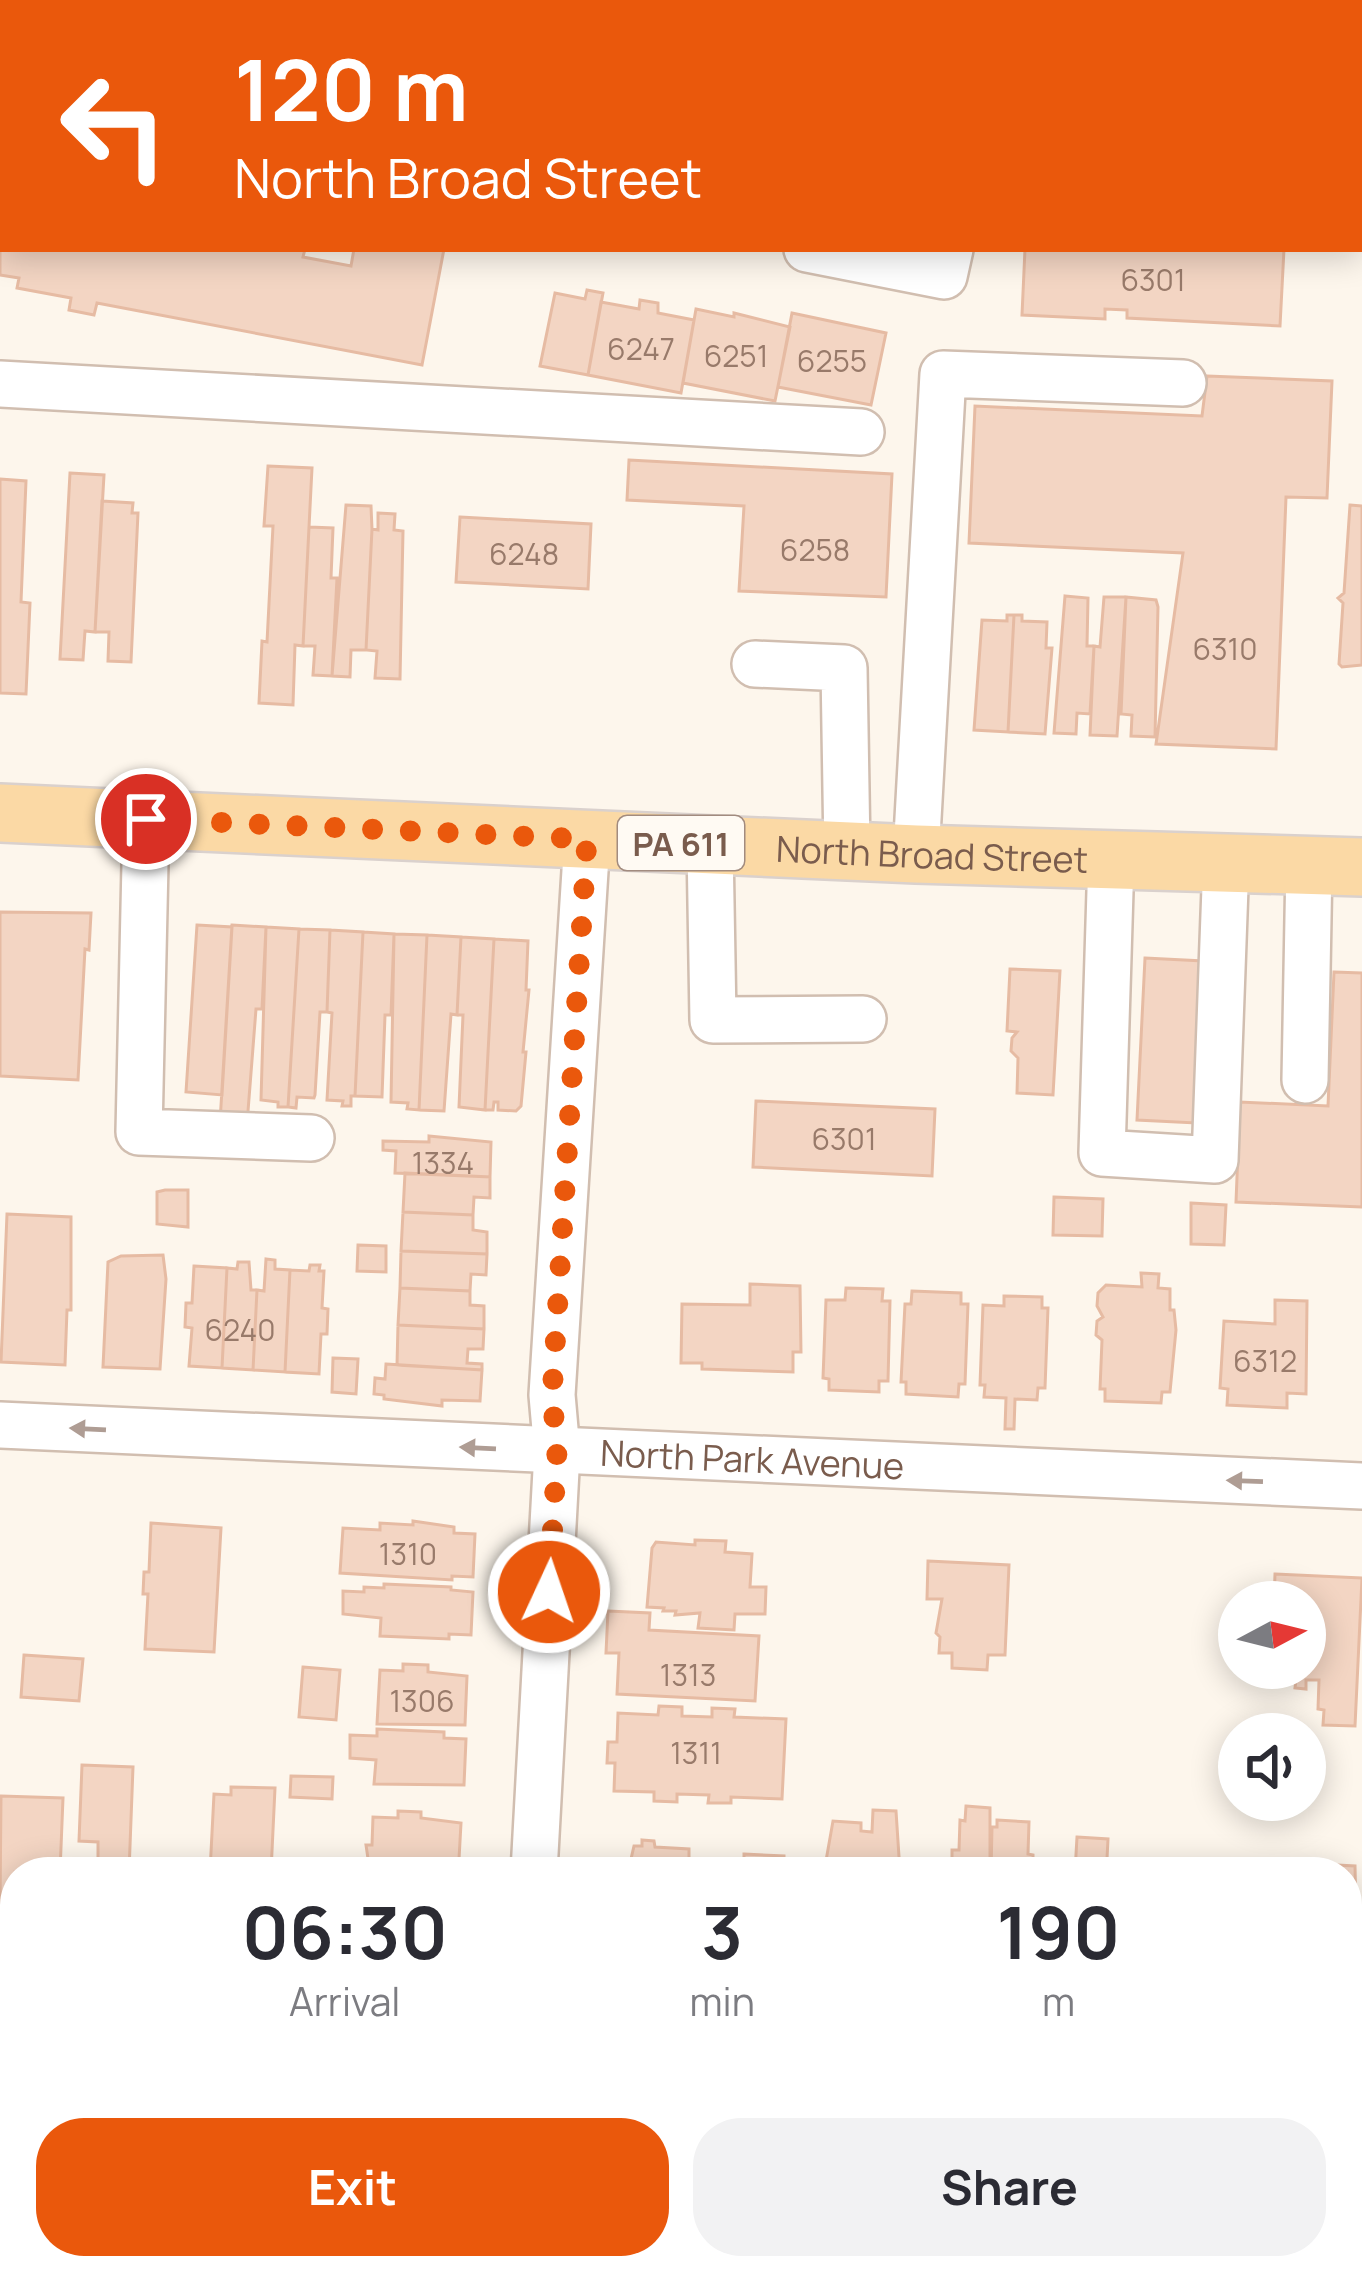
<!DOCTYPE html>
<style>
:root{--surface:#fff;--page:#f2f2f3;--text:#2b2b33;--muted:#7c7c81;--accent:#ea580c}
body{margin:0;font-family:Manrope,sans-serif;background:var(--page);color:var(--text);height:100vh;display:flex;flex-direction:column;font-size:45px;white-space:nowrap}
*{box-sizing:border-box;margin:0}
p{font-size:39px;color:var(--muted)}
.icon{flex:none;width:66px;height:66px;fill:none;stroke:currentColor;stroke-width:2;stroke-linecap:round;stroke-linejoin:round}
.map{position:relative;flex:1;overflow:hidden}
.side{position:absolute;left:0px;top:1857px;width:1362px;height:423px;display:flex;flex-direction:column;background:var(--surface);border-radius:48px 48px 0 0;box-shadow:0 6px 30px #0003}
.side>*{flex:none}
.banner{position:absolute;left:0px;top:0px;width:1362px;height:252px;box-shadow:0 6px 30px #0003;background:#ea580c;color:#fff;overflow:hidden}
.needle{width:78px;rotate:83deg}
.buttons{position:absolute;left:1218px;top:1581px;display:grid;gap:24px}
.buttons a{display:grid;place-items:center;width:108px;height:108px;border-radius:50%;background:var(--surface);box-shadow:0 6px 30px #0003;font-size:60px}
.pin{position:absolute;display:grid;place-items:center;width:102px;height:102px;color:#fff;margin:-51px;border:6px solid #fff;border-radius:50%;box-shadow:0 3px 12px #0007}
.me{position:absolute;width:132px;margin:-66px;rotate:3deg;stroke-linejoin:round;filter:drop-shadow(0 0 9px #0008)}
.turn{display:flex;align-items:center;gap:42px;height:252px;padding:0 36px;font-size:54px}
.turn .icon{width:156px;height:156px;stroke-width:2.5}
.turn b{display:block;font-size:84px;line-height:102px}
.eta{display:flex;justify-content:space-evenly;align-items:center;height:204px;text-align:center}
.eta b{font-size:72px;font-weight:700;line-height:84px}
.cta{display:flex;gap:24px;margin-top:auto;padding:24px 36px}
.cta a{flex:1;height:138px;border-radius:48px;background:var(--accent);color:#fff;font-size:48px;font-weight:700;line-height:138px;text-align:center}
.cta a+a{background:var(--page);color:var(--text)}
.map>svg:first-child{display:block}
.building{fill:#f3d5c3;stroke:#e6bba3;stroke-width:3}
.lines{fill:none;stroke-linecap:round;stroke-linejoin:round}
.minor-casing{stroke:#d1beb0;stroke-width:50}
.major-casing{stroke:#dad1cd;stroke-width:62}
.minor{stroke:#fff;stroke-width:45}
.major{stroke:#fbd9a5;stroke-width:57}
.oneway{fill:#af9d94}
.route{stroke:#ea580c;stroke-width:21;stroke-dasharray:0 37.8}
.labels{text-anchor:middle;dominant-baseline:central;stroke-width:9;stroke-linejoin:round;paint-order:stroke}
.number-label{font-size:30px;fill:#987a6a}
.shield{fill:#fffaf3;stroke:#a28b7f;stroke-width:3}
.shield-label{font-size:33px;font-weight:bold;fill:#7a5c4d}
.street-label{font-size:36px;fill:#7a5c4d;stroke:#fffaf3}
</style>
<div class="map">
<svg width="1362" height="2278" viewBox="0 0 1362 2278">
<rect width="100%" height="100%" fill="#fdf6ec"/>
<path class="building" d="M63,0h46l-1,3z
M0,148l3,101h302l-2,8 48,9 3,-17h90l-22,116 -325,-62 -3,12 -25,-5 2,-12 -54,-10 2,-10 -19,-3z
M1025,249h259l-4,77 -153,-8v-8l-22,-1v10l-83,-4z
M587,290l16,3 -15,82 -48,-9 15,-73 30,6z
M640,300l18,3v10l36,7 -13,73 -93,-18 13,-73 38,7z
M696,309l38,8v-4l56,14 -15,74 -92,-18z
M792,313l94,20 -15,72 -93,-18z
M1207,376l125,5 -5,117 -41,-1 -10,252 -120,-5 27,-191 -214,-10 6,-137 227,10z
M629,460l263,14 -6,123 -147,-6 5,-85 -117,-6z
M268,466l44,2 -9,178 -8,-1 -2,60 -34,-2 3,-62 5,1 6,-116h-9z
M70,473l34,2 -9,157 -10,-1 -2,29 -23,-1z
M0,479l26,2 -5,121 9,1 -4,91 -26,-1z
M102,501l31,2 -1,10h6l-7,149 -23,-1 1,-29h-14z
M346,505l25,1 1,23 -6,121h-15l-1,27 -18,-1z
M1350,505l12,1v159l-20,2 -3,-3 4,-61 -5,-5 6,-5z
M378,513l17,1 -1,16 9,1 -3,148 -25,-1 2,-27 -11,-1 6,-121 6,1z
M460,517l131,7 -3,65 -132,-7z
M309,527l24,1 -2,50h6l-5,98 -19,-1 2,-29h-12z
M1065,596l23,2 -1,48h7l-4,68 -13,-1 -1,21 -22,-1z
M1104,597h22l-9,139 -27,-1 4,-89 6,1z
M1126,597l30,3 2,7 -3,130 -24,-1 1,-21 -11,-1z
M1007,615h7l-6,117 -34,-2 8,-110 25,1z
M1014,615h8v6l25,1 -1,26h6l-7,86 -37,-2z
M0,912l91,1 -2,37 -4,-1 -7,131 -78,-4z
M197,925l35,2 -10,168 -36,-3z
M232,925l34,2 -4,82h-6l-9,115 -27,-2z
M266,927l33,2 -11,178h-10v-5l-17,-2z
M299,929l31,1 -3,82h-7l-5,83 -1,3 -17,-1 -1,11 -8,-1z
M330,930l33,2 -8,164h-4v10h-9l1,-5 -16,-1 5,-87 -5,-1z
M363,932l31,2 -3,81h-6l-3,82 -27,-1z
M394,934l33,1 -8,175 -12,-1 1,-6 -17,-1z
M427,935l34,2 -4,78 -6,-1 -7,97 -25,-1z
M461,937l33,2 -9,171 -26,-3 4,-92h-6z
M494,939l34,2 -2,49h3l-6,62h3l-5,54 -5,5 -18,-1v-8h-4l-1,8h-8z
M1145,958l58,3 -7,162 -59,-3z
M1010,969l50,2 -7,124 -36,-2 1,-35 -7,-7 1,-13 5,-6 -10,-1z
M1334,972l28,1v234l-126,-5 4,-100 88,4z
M756,1101l179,8 -3,67 -179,-9z
M429,1136l62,6 -1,35 -95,-4 1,-22 -13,-1v-9l46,1z
M405,1173l85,4v21l-16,-1 -1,18 -70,-3z
M165,1190h23v37l-31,-3v-32z
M1054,1197l49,2 -1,37 -49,-1z
M1191,1203l35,2 -2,40 -33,-1z
M403,1212l70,3v15l14,2v22l-86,-3z
M7,1214l64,3v93h-4l-2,55 -64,-3z
M358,1245l28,1v26l-29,-1z
M401,1251l86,3 -1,21 -15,-1 -1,17 -70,-3z
M163,1255l3,24 -6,90 -57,-2 5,-105 13,-6z
M266,1259l9,1v9l15,1 -5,102 -32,-2 4,-80 7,1z
M238,1262h11l2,28h6l-4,80 -31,-2 5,-100 10,1z
M310,1265h10l-1,6h5l-2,37 6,1 -1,25h-6l-2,40 -34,-2 5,-102 19,1z
M194,1266l33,2 -5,100 -33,-2 3,-38 -7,-1 1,-24h6z
M1141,1273l18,1 -1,14 12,1v21h4l2,20 -6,62h-8l-1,11 -56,-2v-12h-5l2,-49 -6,-5 1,-14 6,-4 -6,-11 1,-13 8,-8 36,2z
M750,1284l50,2 1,66h-8v20l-91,-3v-6h-21l1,-59 68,1z
M400,1288l70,3v14l14,1v23l-86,-4z
M846,1288l37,1 -1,12h8l-2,80h-9v11l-50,-2v-11l-6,-1 3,-78h19z
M912,1291l49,2v11h7l-3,80h-6l-1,13 -52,-3v-12h-5l4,-78h6z
M1004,1296l38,1v11h6l-3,80h-7l-1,12 -22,-1 -1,30h-9l1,-31 -22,-1 1,-12h-5l3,-80 21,1z
M1275,1300l32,1 -1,93 -19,-1v15l-60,-3 1,-16 -8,-1 4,-67 51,3z
M398,1325l86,4 -1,20h-15l-1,14 15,1v6l-85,-5z
M333,1358l25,1 -2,35 -24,-2z
M386,1364l96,6 -2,31 -38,-1v6l-58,-7v-4l-10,-1 1,-16 10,1z
M413,1521l41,6v6l21,1 -2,43 -21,-1v4l-112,-7 3,-45 37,2v-7l33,2z
M151,1523l70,5 -7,124 -69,-3 3,-55h-5l1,-22h5z
M695,1540l31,1 -1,11 27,2 -2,33h16l-1,27h-30l-1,16 -36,-2 2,-15 -25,2 1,-4h-13l1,-3 -17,-1 5,-59 4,-6 39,3z
M928,1561l81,4 -4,90h-17l-1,15 -35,-2v-15h-13l1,-16 -4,-4 6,-34h-15z
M1275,1574l87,4 -7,148 -32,-1 1,-15 -6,-1 1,-29h-13v9l-11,-1 1,-8 -6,-1 -5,-11h20v-66h-31z
M384,1584l67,3v3l22,2 -2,43 -22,-1v5l-69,-3 1,-18 -38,-4v-23l21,1v-5l20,1z
M608,1611l42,2 -1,17 110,6 -4,65 -138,-7 2,-41h-13z
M24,1655l59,4 -4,42 -58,-4z
M403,1664l25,1v7l39,4 -2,49 -88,-1 3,-54 23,1z
M303,1667l37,3 -4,50 -37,-3z
M659,1706l23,1v9l30,1v-9l23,1 -1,8 52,2 -4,80 -51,-2v6h-23l1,-8 -32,-1v8l-23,-1v-9l-40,-1 1,-28h-8l1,-21h9l1,-29 40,2z
M377,1729l67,3v6l22,1 -2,46 -90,-1 2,-24 -26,-2v-23l27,1z
M82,1765l51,2 -4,105h-49v-12h18v-18l-19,-1z
M291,1776l42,1 -1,22 -42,-2z
M231,1787l44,1 -4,84h-61l4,-78 17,1z
M1,1796l62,2 -3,74h-45v33h-15z
M966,1806l24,2v64h-38v-22h7l1,-30 5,1z
M873,1810l23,1 4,61h-76l9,-51 28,2v8l11,1z
M398,1811l23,1v6l40,5 -2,36h-21l-1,13h-67l-4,-27h6l1,-28 25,1z
M997,1820l32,2 -1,32 5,1v17h-42l1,-45h5z
M1077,1837l31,2 -1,20 16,1v12h-48z
M642,1840l12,1 1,6 34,2v23h-61l6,-26h8z
M744,1854l40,2v16h-61l2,-8h19z
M1173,1859l46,2v11h-53l6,-2z
M1317,1864l38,2 1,45h4l-2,23h-4l-1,7 6,7 -9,26h-3v-102h-39l8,-1z
M0,2086h15v70l-15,2z
M1347,2239h15v39l-46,-3 1,-10h30z
M22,2265h76l-1,13h-76z
M229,2265h32v13h-44l13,-3z
M361,2265h83v13h-107v-11z
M605,2265l97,1 -1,12h-97z"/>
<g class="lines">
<defs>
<g id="minor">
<path d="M700,0l10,3"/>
<path d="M1009,3l1,-3"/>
<path d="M0,91h3"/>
<path d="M807,249l137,27 6,-27"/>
<path d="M0,384l861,48"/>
<path d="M755,664l89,4 3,183"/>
<path d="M146,819l-7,313 172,6"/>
<path d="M710,845l3,175 150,-1"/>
<path d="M916,854l27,-480 240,9"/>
<path d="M1111,858l-9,295 113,7 11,-300"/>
<path d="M1305,1080l4,-216"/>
<path id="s1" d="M0,1425l1362,61"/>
<path d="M534,1872l23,-420 -5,-57 35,-556"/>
<path d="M0,1995h15"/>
<path d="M1347,2055l15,1"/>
<path d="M516,2278v-13"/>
</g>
<g id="major">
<path id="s2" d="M0,813l916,41 446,13"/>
</g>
</defs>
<use href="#minor" class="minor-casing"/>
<use href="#major" class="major-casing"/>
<use href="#minor" class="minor"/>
<use href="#major" class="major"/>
</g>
<defs><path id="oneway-solid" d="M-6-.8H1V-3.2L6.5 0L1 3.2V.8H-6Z" transform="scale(3)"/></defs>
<g class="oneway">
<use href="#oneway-solid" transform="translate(88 1429) rotate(-177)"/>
<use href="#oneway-solid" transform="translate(478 1448) rotate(-177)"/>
<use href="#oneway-solid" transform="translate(1245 1481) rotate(-178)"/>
</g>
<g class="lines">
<path class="route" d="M146,819l441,20 -35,556 5,57 -8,140"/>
</g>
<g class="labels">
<g class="number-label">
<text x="1153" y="279">6301</text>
<text x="641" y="348">6247</text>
<text x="736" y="355">6251</text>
<text x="832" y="360">6255</text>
<text x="815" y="549">6258</text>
<text x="524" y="553">6248</text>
<text x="1225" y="648">6310</text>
<text x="844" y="1138">6301</text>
<text x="443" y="1162">1334</text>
<text x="240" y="1329">6240</text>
<text x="1265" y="1360">6312</text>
<text x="408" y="1553">1310</text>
<text x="688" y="1674">1313</text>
<text x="422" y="1700">1306</text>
<text x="696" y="1752">1311</text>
</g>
<rect class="shield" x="618" y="816" width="126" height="54" rx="9"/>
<g class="shield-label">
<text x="681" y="843">PA 611</text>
</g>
<g class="street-label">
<text stroke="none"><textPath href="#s2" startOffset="933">North Broad Street</textPath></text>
<text stroke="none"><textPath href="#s1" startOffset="753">North Park Avenue</textPath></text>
</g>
</g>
</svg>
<div class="buttons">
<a><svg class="needle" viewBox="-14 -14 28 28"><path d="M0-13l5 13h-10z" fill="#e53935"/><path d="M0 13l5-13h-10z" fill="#7c7c81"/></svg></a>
<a><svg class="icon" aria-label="sound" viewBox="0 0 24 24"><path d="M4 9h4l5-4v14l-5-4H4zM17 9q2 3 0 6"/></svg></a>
</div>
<div class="pin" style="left:146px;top:819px;background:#d93025"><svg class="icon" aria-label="arrive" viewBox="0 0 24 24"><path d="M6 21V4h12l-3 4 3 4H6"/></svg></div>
<svg class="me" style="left:549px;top:1592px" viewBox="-20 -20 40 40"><circle r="17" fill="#ea580c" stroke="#fff" stroke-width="3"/><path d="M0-11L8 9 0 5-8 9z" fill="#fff"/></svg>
<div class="banner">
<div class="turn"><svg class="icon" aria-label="left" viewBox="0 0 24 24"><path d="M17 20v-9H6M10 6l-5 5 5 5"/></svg><div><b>120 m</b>North Broad Street</div></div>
</div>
<section class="side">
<div class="eta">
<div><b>06:30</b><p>Arrival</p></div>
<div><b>3</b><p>min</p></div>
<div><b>190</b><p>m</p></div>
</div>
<div class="cta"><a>Exit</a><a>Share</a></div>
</section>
</div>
